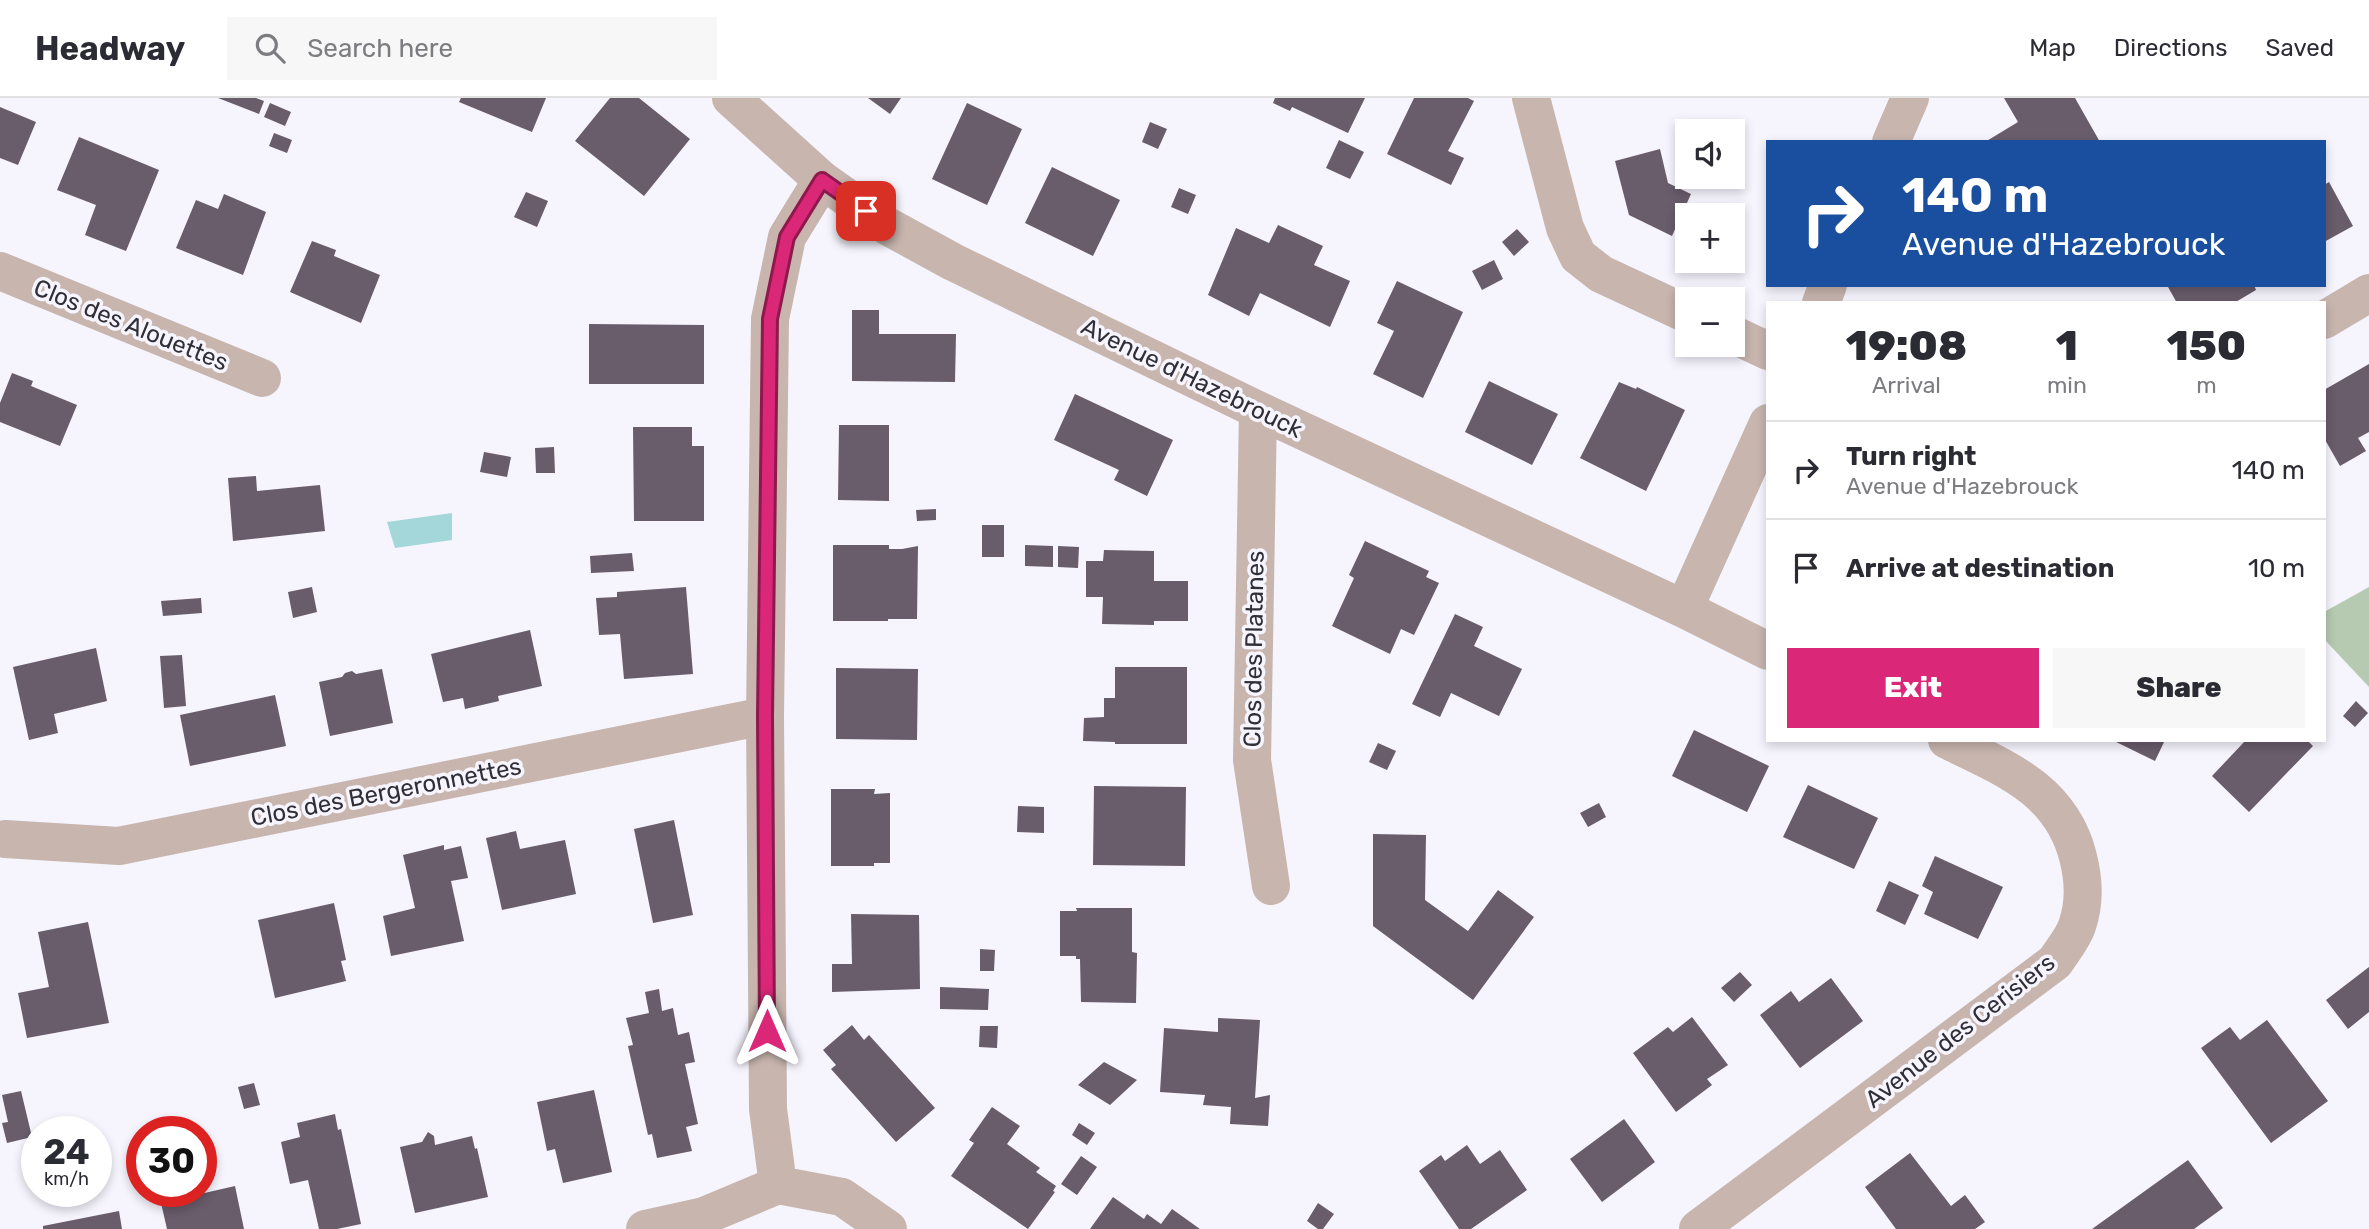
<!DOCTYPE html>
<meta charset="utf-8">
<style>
:root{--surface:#fff;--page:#f7f7f7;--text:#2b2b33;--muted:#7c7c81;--line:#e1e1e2;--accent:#db2777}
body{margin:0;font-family:Rubik,sans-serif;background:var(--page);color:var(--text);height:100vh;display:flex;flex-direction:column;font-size:26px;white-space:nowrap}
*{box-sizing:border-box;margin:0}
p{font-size:23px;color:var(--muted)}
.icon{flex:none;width:38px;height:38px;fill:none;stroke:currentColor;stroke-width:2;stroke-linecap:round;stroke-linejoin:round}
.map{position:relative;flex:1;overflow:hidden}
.details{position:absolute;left:1766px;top:203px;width:560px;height:441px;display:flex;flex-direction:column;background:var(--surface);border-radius:0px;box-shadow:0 4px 10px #0003}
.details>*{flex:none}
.top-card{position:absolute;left:1766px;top:42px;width:560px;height:147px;border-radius:0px;box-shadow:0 4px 10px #0003;background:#1a4fa0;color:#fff;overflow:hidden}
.buttons{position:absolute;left:1675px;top:21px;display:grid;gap:14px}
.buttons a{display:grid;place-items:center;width:70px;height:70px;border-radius:0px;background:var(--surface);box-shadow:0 4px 10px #0003;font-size:35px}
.speed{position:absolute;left:21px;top:1018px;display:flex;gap:14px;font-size:35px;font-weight:700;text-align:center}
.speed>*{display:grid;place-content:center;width:91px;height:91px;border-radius:50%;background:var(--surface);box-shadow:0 4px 10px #0003;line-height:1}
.speed small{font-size:18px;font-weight:400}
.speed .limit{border:10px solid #d22;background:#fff;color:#111}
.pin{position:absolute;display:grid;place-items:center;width:60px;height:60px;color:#fff;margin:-30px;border-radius:14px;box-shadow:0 4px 10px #0006}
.me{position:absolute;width:77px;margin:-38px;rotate:0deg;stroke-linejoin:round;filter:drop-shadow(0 0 5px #0008)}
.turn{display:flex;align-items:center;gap:24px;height:147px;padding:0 21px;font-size:32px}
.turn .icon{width:91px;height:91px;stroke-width:2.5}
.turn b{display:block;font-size:49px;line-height:60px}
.eta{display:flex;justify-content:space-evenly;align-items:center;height:119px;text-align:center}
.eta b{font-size:42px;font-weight:800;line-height:49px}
.action{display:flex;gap:14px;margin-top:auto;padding:14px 21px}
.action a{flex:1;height:80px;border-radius:0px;background:var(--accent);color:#fff;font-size:28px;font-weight:800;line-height:80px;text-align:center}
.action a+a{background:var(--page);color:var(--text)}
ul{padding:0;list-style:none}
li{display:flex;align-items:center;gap:21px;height:98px;padding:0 21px;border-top:2px solid var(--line)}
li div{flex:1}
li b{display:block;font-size:26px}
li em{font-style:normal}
header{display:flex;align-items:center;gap:42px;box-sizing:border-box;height:98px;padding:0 35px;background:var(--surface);border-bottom:2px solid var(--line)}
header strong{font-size:33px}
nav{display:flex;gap:38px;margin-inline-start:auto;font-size:24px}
.search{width:490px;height:63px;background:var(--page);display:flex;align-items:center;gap:18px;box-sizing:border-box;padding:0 24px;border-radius:0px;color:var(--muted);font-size:26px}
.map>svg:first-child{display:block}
.green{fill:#b6c9b1}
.water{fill:#a4d7da}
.building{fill:#695c6b}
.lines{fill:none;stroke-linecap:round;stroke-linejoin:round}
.minor{stroke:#c7b5ae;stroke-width:38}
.route-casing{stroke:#8e194d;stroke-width:18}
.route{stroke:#db2777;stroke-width:12}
.labels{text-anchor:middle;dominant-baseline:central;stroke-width:7;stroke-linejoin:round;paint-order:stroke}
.street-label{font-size:24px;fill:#302e36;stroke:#f6f4fd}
</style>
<header>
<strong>Headway</strong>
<div class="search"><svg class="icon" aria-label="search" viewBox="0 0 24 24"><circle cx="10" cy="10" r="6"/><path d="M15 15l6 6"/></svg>Search here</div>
<nav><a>Map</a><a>Directions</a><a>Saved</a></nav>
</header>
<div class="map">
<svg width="2369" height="1131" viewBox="0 0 2369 1131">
<rect width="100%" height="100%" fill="#f6f4fd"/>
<path class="green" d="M2369,489v100l-45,-48v-27z"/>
<path class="water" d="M452,415v27l-57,8 -8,-26z"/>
<path class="building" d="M218,0h38l8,3 -5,13z
M461,0h85l-14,34 -73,-30z
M610,0h29l51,41 -46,57 -69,-55z
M868,0h33l-11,16z
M1275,0h90l-17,35 -56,-26 -2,4 -17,-8z
M1414,0h54l6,3 -26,50 16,7 -13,27 -64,-31z
M2004,0h71l25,44h-115l33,-20z
M270,5l21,9 -6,14 -21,-9z
M967,5l55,26 -35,76 -55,-26z
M0,9l36,15 -18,43 -18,-7z
M1150,24l17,7 -9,20 -16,-7z
M274,35l18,7 -5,13 -18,-7z
M79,39l80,33 -33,81 -41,-16 11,-30 -39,-15z
M1339,42l25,12 -14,27 -24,-11z
M1660,51l8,34 23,11 -19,42 -43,-21 -14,-54z
M1052,69l68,33 -27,56 -68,-33z
M2329,84l24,44 -29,16v-57z
M1179,90l17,7 -8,19 -17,-7z
M526,94l22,9 -11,26 -23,-10z
M224,96l42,18 -23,63 -67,-27 20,-48 22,9z
M1278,127l45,21 -9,19 36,16 -20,46 -70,-34 -11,23 -41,-21 28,-67 33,15z
M1517,131l12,13 -15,14 -12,-14z
M312,143l24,9 -2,6 46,19 -19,48 -71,-31z
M1494,162l9,19 -21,11 -10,-19z
M1397,183l66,31 -40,86 -50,-24 21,-43 -17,-8z
M2170,187h84l2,5 -22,13h-57l-9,-16z
M852,212h27v24h77l-1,48 -103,-1z
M589,226l115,1v59h-115z
M2369,266v68l-11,6 8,13 -26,15 -16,-28v-48z
M12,275l21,8 -2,5 46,19 -17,41 -60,-24v-19z
M1489,283l69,33 -26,51 -67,-33z
M1619,284l17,7 1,-2 48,23 -39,81 -66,-33z
M1075,296l98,46 -26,56 -33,-16 5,-10 -65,-30z
M839,327h50v76l-51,-1z
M633,329h59v19h12v75h-70z
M554,349l1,26h-19l-1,-25z
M484,354l27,5 -4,20 -27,-5z
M256,378l1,15 63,-6 5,46 -92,10 -5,-63z
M936,411v11l-19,1 -1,-11z
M982,427h22v32h-22z
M1365,443l64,30 -3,6 13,6 -25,52 -13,-6 -11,25 -58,-28 22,-48 -5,-3z
M833,447h56v4h13l16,-3 -1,73h-29v2h-55z
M1025,447l28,1v21l-28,-1z
M1058,448l21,1 -1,21 -20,-1z
M1104,452l50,1v30h34v40h-34v4l-52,-1 1,-27h-17v-36h17z
M632,455l2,18 -43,2 -1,-17z
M312,489l5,25 -24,6 -5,-26z
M686,489l7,87 -69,5 -4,-45 -21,1 -3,-37 21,-1v-5z
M201,500l1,15 -39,3 -2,-15z
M1455,516l28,13 -9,19 48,23 -23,47 -48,-23 -11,24 -28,-13z
M530,532l12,56 -44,10 1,5 -34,8 -2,-11 -20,4 -12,-48z
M96,550l11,53 -53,13 4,19 -29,7 -16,-73z
M182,557l4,51 -22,2 -4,-52z
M1115,569h72v77h-72v-2l-32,-1 1,-23 20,-1v-19h11z
M836,570l82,1 -1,71 -81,-1z
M382,571l11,54 -63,13 -11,-54 23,-5 3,-4 7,-2 4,3z
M275,597l11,51 -96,20 -10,-51z
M2356,603l12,12 -13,14 -12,-11z
M1694,632l75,36 -22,46 -75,-36z
M2112,642h53l-10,21z
M2246,642h61l6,6 -64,66 -37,-36z
M1378,645l18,8 -9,19 -18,-8z
M1808,687l70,33 -24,51 -71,-32z
M1094,688l92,1 -1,79 -92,-1z
M831,691h44l-1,5 16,-1v70h-16v3h-43z
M1599,705l7,14 -18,10 -8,-14z
M1018,708l26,1v26l-27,-1z
M674,722l19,95 -40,8 -19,-94z
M516,733l4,18 45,-9 11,54 -74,16 -16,-72z
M1373,736l53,1 -1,65 43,31 30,-41 36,27 -61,83 -100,-74z
M444,747v5l17,-4 7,32 -17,3 13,60 -73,15 -8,-40 32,-8 -12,-53z
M1935,758l68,31 -25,52 -54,-25 9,-22 -11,-6z
M1889,783l30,14 -14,30 -29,-14z
M334,805l12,57 -5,1 5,20 -71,17 -17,-78z
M1076,810h56v44l5,1 -1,50 -55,-1 -1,-43h-4v-3h-16v-45h17z
M851,816l68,1 1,74 -88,3v-28h20z
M88,824l21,101 -82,15 -9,-45 31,-6 -11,-55z
M980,851l15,1 -1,21h-14z
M2369,869v45l-21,17 -22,-29z
M1740,874l12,13 -18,17 -13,-14z
M1831,880l32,43 -63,47 -40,-53 31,-24 8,11z
M940,889l49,2 -1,21 -48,-1z
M659,891l3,22 11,-3 5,27 11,-3 6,30 -10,2 13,60 -12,3 6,24 -35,7 -5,-24 -4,1 -20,-89 5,-1 -7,-27 23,-5 -4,-21z
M1692,919l36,48 -21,14 5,6 -36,27 -43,-59 35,-26 5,5z
M1218,920l42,2 -5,78 15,-3 -2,31 -38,-2 1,-17 -28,-2 2,-10 -45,-3 4,-64 54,4z
M2267,922l61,81 -57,42 -70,-95 29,-21 10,13z
M852,927l12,15 5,-5 66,73 -39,34 -65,-73 5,-4 -13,-15z
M980,928h18l-1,22 -18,-1z
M1104,964l33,18 -27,25 -32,-20z
M254,985l6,22 -16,4 -6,-22z
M594,992l18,82 -49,11 -8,-34 -8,2 -10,-49z
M21,993l11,46 -25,6 -5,-20 6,-1 -6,-27z
M992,1009l28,19 -13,18 33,24 -4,4 20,14 -3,5 2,1 -27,37 -77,-53 23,-33 -5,-3z
M335,1016l3,16 3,-1 20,95 -24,5h-18l-11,-49 -18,4 -9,-42 19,-5 -3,-14z
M1624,1021l31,43 -53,40 -32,-43z
M1079,1025l16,10 -8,12 -15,-10z
M428,1034l6,4 1,9 37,-9 3,13 2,-1 11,49 -73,16 -15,-66 22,-5z
M1467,1047l13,19 20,-14 27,40 -56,39h-12l-40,-58 22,-16 4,6z
M1910,1055l41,53 14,-11 20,27 -10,7h-79l-31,-42z
M1081,1058l16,11 -20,28 -16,-11z
M2188,1062l35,48 -29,21h-102z
M235,1088l9,43h-77l-6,-26z
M1113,1099l31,22 3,-5 14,10 11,-15 28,20h-110z
M1318,1105l16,11 -11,15h-5l-11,-8z
M119,1113l3,18h-79v-3z"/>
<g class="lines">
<path class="minor" d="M731,0l91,82 65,46 66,36 305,148 426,199 84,42
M1531,0l34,130 13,28 23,18 86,40
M1891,44l19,-44
M0,173l262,107
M1821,205l7,-18
M2324,222l45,-27
M1732,236l36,17
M1258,312l-6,350 19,126
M1684,511l84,-186
M5,741l114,7 646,-130
M778,1087l-10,-76 -3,-393 5,-397 17,-82 35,-57
M645,1131l59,-13 74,-31 64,12 46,32
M1698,1131l357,-267c7,-11 18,-24 22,-36 8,-23 7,-46 1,-69 -17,-68 -74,-89 -131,-117"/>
</g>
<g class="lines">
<defs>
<path id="route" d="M767,933l-2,-315 5,-397 17,-82 35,-57 44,31"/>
</defs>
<use href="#route" class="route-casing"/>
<use href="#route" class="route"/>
</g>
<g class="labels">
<g class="street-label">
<text transform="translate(131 227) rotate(22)">Clos des Alouettes</text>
<text transform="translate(1192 280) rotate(26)">Avenue d'Hazebrouck</text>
<text transform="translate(1254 551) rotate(-89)">Clos des Platanes</text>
<text transform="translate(386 694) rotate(-11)">Clos des Bergeronnettes</text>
<text transform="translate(1960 933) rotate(-38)">Avenue des Cerisiers</text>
</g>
</g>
</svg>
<div class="buttons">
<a><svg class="icon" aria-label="sound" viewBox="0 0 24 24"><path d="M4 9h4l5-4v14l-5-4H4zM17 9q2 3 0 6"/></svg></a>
<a>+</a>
<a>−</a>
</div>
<div class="speed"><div>24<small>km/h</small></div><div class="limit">30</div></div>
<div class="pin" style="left:866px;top:113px;background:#d93025"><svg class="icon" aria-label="arrive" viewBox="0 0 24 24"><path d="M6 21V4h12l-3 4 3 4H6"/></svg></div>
<svg class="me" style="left:767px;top:933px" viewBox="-20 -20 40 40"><path d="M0-17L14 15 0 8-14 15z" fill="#db2777" stroke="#fff" stroke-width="4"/></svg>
<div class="top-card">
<div class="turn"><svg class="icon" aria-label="right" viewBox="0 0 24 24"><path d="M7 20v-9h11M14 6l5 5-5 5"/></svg><div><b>140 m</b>Avenue d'Hazebrouck</div></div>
</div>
<section class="details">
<div class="eta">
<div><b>19:08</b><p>Arrival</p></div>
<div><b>1</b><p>min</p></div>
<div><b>150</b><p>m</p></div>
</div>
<ul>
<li><svg class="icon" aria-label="right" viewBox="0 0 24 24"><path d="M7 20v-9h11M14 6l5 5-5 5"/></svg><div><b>Turn right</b><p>Avenue d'Hazebrouck</p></div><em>140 m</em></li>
<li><svg class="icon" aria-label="arrive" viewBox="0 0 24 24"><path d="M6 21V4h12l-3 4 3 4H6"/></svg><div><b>Arrive at destination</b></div><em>10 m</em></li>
</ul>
<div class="action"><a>Exit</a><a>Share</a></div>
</section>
</div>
